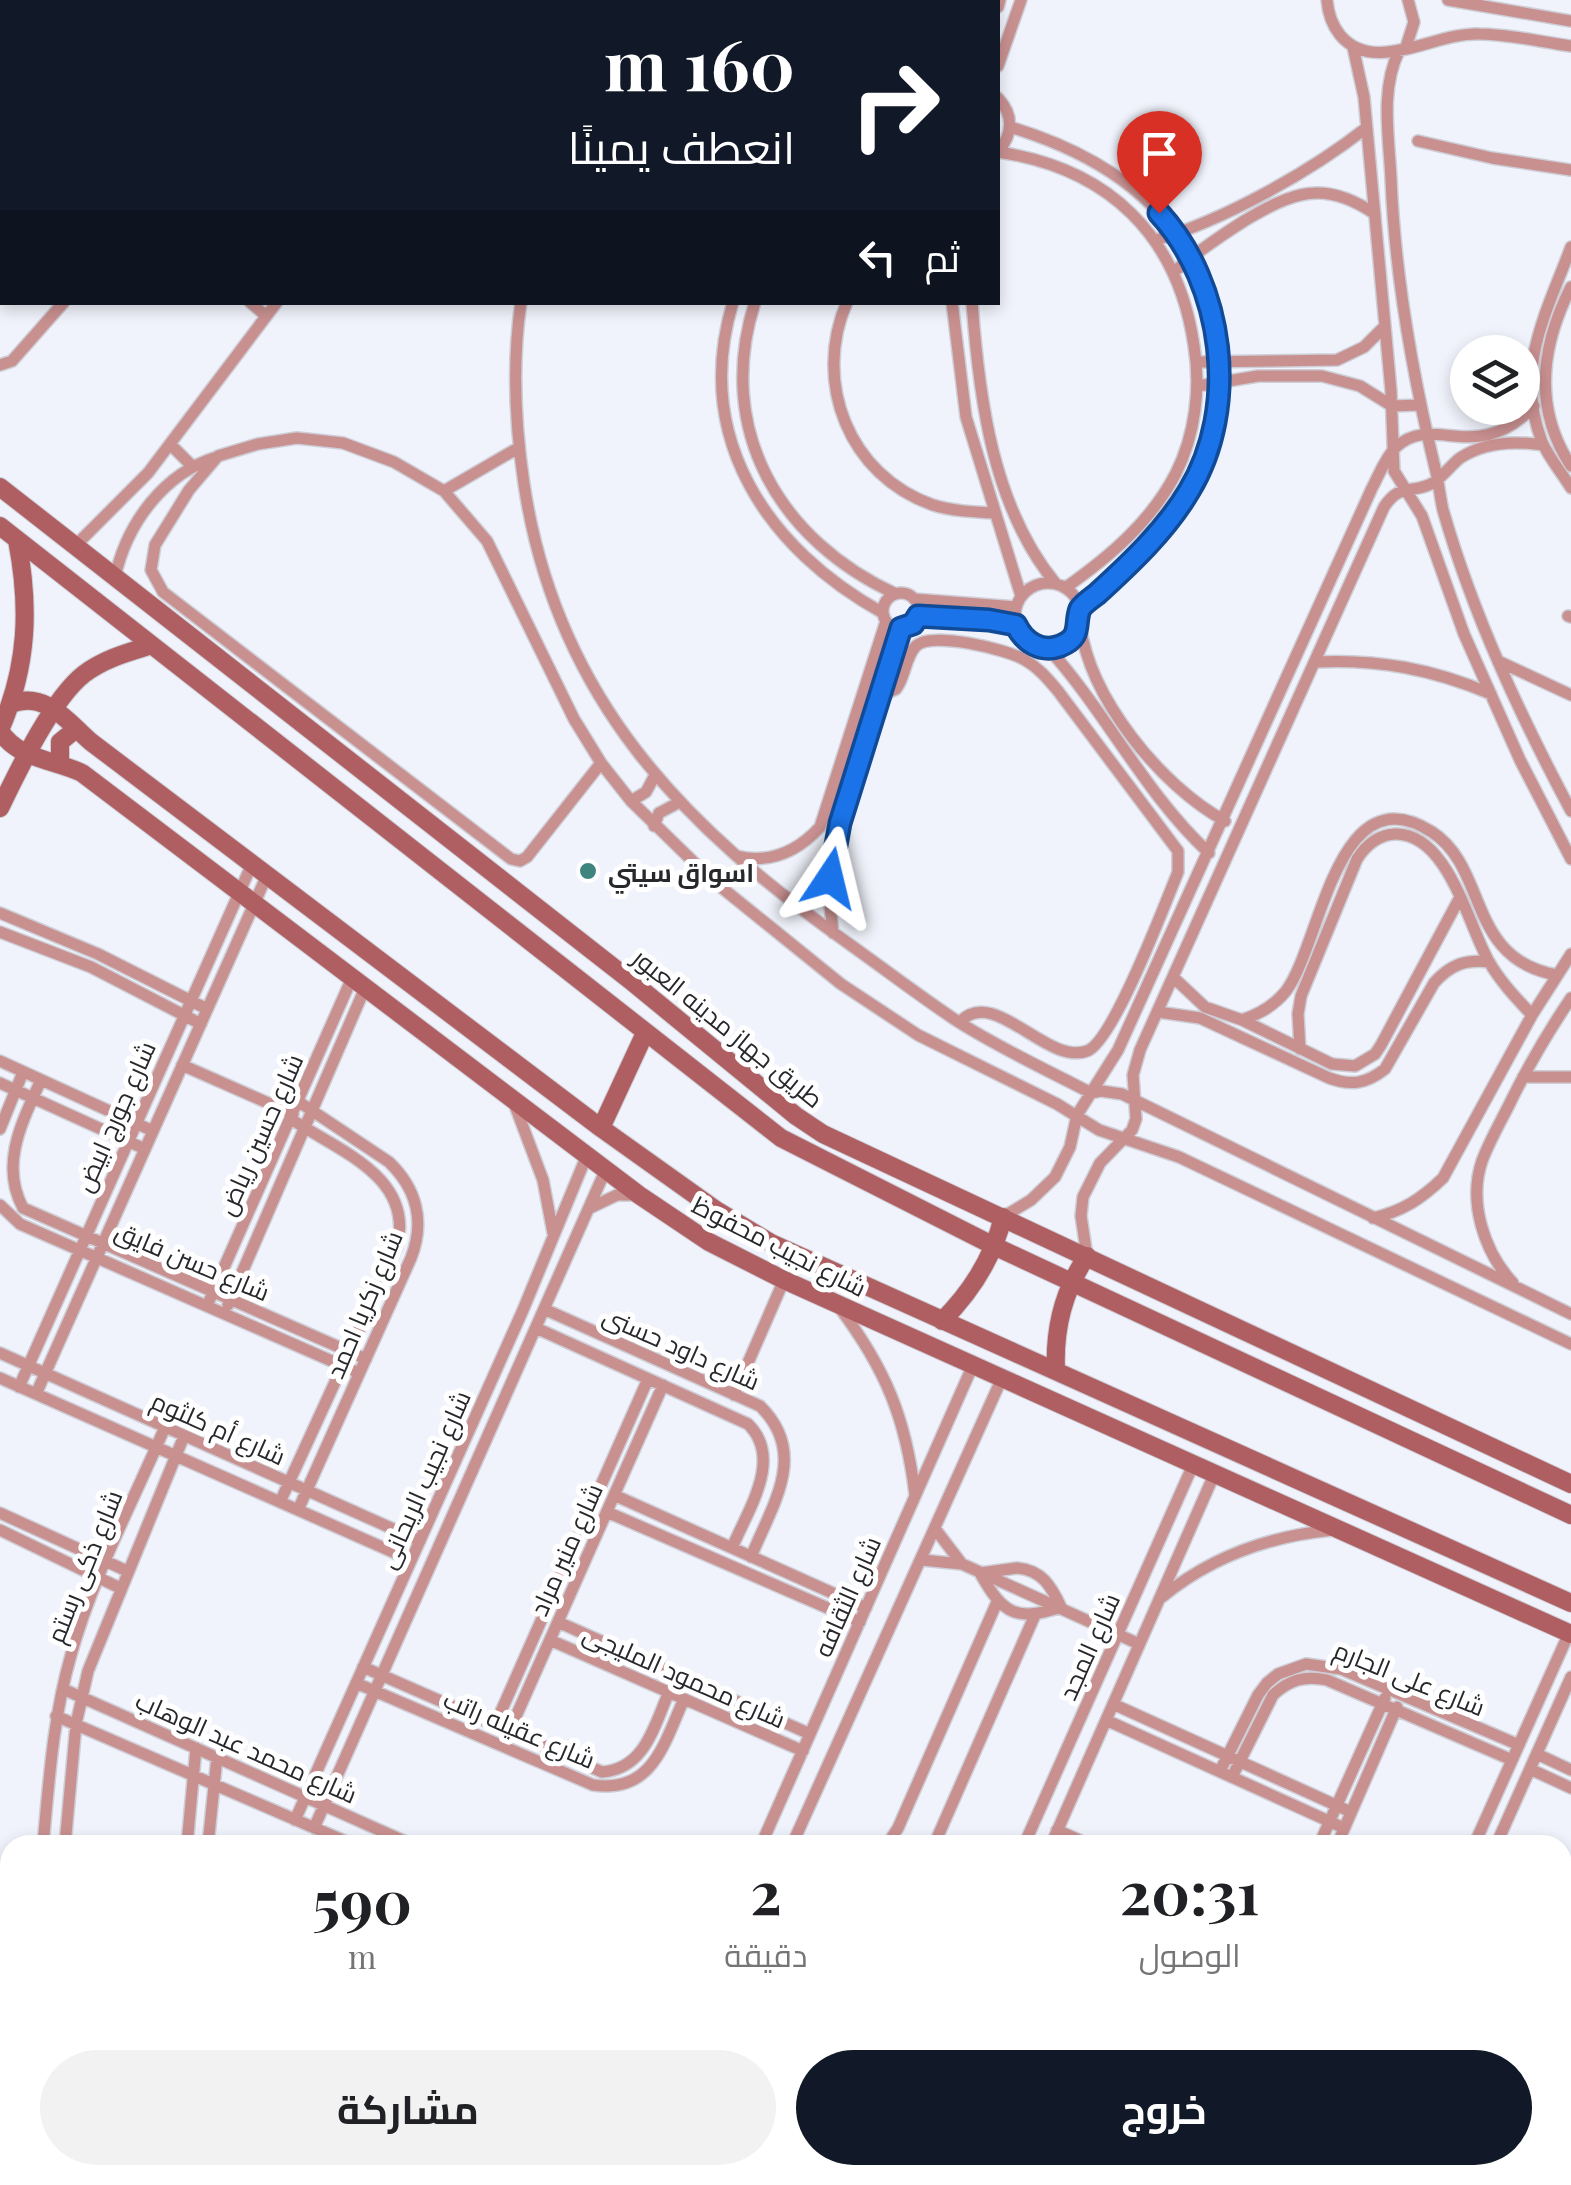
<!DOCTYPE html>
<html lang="ar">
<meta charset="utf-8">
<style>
:root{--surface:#fff;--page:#f2f2f2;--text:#202124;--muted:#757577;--accent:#111827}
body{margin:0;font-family:"Playfair Display",Cairo,serif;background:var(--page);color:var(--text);direction:rtl;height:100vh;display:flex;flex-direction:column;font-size:38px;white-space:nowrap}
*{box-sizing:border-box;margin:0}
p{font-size:32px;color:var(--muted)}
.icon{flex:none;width:55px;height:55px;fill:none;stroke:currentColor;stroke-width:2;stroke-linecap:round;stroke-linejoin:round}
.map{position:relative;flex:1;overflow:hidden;direction:ltr}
.drawer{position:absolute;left:0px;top:1835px;width:1572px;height:350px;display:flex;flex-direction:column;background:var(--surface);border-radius:30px 30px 0 0;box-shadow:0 5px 15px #0003;direction:rtl}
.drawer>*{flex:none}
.guide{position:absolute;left:0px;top:0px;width:1000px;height:305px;box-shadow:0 5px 15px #0003;direction:rtl;background:#111827;color:#fff;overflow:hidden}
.buttons{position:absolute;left:1450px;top:335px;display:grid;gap:20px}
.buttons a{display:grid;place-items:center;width:90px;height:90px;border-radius:50%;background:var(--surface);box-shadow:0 5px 15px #0003;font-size:50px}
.pin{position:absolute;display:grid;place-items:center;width:85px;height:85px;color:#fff;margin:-102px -42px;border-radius:50% 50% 50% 0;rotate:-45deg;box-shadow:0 0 10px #0007}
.pin .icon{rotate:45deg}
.me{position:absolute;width:110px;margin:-55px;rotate:10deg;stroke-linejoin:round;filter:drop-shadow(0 0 8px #0008)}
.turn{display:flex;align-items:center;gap:35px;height:210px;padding:0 40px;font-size:45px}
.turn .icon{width:130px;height:130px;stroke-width:2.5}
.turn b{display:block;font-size:70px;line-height:85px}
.then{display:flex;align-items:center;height:95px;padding:0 40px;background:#0003;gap:20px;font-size:38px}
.eta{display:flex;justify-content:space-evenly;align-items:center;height:170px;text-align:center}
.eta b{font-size:60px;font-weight:700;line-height:70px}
.cta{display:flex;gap:20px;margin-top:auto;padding:20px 40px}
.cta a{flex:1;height:115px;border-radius:60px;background:var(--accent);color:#fff;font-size:40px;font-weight:700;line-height:115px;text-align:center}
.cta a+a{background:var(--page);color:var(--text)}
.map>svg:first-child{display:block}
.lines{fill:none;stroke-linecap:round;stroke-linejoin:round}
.street-casing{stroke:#cdced6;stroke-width:14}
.secondary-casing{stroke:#cdced6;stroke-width:20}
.street{stroke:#c99090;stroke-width:11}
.secondary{stroke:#af5f61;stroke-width:18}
.route-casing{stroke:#114b97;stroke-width:25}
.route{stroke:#1a73e8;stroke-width:18}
.poi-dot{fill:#3e8580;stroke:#fff;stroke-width:4}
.labels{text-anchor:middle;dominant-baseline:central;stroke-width:10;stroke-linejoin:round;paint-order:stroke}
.poi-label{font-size:25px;font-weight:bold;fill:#27282b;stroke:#fff;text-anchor:start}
.street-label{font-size:25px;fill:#27282b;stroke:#fff}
</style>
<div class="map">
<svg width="1571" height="2185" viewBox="0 0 1571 2185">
<rect width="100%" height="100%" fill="#f1f3fc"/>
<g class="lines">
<defs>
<path id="street" d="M1,0l3,2
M225,0l3,2
M1327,0c1,13 5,25 13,35 34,41 95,-3 139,-1 30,0 62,8 92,12
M1448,0l123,21
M337,2l2,-2
M591,2l3,-2
M648,2l2,-2
M979,2l1,-2
M998,7l2,-7
M1353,47l11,50 27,294 3,80 28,45 42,118 56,126 51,99
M1406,47l8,-25 -6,-22
M1399,51c-19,39 -10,85 -8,128 4,98 22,198 45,293 3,13 4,25 7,38 30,105 77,205 128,301
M998,66l23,-66
M998,98c16,17 15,36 0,54
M1010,127c116,35 201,105 208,233 2,43 -5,87 -26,125 -25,49 -72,88 -112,125
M1418,141l74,17 79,12
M998,152c110,16 180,83 196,194 7,42 1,89 -18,127 -25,49 -67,84 -111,115
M0,178l2,2
M1156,240c68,-20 154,-68 210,-112
M1571,247c-25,67 -57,122 -29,195 7,16 20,31 29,46
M1174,272c21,-19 45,-35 70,-51 49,-29 80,-42 131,-7
M1571,287c-30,59 -38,121 0,179
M250,302l16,14
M521,302c-9,61 -6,122 3,182 32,214 159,343 328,462 35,25 69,51 105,75 42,27 90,49 134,72l10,-2 21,3 449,220
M733,302c-41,136 34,247 150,311
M755,302c-41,128 25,239 141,292
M847,302c-35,80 2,174 86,203 19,6 40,7 61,8
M952,302l14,115 55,179
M972,302c7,97 21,206 84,282
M1197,362l140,-2 27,-13 21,-21
M0,365l12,-4 52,-59
M1198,386l60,-10h64l38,10 32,20 28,-1
M170,444l21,21
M444,491l74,-43
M74,547l74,-74 129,-171
M115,577c12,-54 49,-104 102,-120
M1015 616a33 33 0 1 1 66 0a33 33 0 1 1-66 0Z
M883 611a18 18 0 1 1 36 0a18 18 0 1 1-36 0Z
M914,599l102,8
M918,616l71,4 28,5
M1568,616l3,1
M1080,624c10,75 80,161 145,197
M1048,648c58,64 97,146 161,205
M1498,661l73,34
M1315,662c63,-3 118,7 176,32
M880,696l16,-7c10,-13 9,-32 20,-43 15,-15 89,3 107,13 15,8 25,20 35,32l120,160v21c-13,32 -65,170 -91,179 -40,15 -93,-66 -127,-29
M601,763l-74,94 -7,4 -9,-2 -348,-267 -12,-22 4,-25 34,-55 29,-34 40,-12 39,-6 46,5 51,19 50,29 43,50 87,178 27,44 30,38 80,78 130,105 77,51 139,69 42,26 80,27 392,187
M631,801l15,-9 8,-15
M654,826l5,-13 19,-10
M737,856c33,8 60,-4 83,-29l66,-206
M0,913l98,41 109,55
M0,932l91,35 110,57
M833,933l-4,-37 6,-55 66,-213
M1173,977l32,30 37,13 90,44 23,2 20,-12 6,-9 78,-146
M1158,1012l42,6 129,60c22,8 37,6 56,-9l49,-86c16,-18 31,-24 55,-21
M1242,1020c18,-6 32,-14 44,-29 36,-48 50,-220 146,-159 57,37 34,127 125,143
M1300,1049l-2,-35 3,-18 56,-137c9,-14 21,-24 38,-25 52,-1 72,87 93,126 11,20 28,38 44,55
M0,1061l153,70
M182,1065l111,49
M1523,1077h48
M41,1080c-20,44 -41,85 -18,128l343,151
M0,1083l145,66
M514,1103l29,77 10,53
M0,1129l23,-57
M0,1205l20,19 339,149
M590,1208l27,-13h21
M1003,1217l28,-17 24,-23 15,-30 7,-32 41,-65 254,-562c7,-13 13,-30 24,-41 38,-35 80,20 138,-41
M1373,1218c30,-7 48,-19 70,-40l89,-163 39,-61
M1087,1256l-6,-40 2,-19 17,-34 32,-33 4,-11 -3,-44 7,-25 244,-543c16,-24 26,-13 47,-23 11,-6 19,-18 29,-26 24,-16 56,-17 83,-13
M1513,1283c-29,-31 -45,-81 -31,-122 7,-19 18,-38 27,-56 18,-37 39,-73 62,-107
M210,1299l142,-321
M228,1305l137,-317
M839,1307c46,61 67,111 76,188
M544,1309l216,97c49,48 12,99 -9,151
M536,1328l212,96c36,35 -1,87 -16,124
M0,1353l420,188
M0,1378l411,182
M19,1387l233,-523
M36,1394l231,-519
M734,1395l50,-115
M614,1495l252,113
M280,1502l117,-255c18,-70 -58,-96 -106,-128
M298,1510l113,-252c14,-36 6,-69 -22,-96l-90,-60
M607,1512l253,110
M0,1513l127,58
M0,1530l120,58
M936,1530l26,34
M922,1560l40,4 177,80
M1017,1568c25,2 34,18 44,39 -45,15 -58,7 -81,-34z
M1162,1597c50,-41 107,-61 171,-67
M558,1622l252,112
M550,1640l253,111
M363,1667l239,105c43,-3 52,-46 67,-80
M356,1683l237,102c60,9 71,-42 91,-86
M63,1689l350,156
M1113,1704l238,108
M56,1716l298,129
M1106,1720l238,108
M495,1725l153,-346
M509,1732l154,-347
M1537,1754l34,16
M1530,1769l41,19
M1220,1771l38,-76 9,-12 11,-9 28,-10 35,5 178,76
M1232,1777l41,-82c16,-15 32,-20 54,-15l185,80
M295,1820l228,-510 64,-155
M314,1828l292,-659
M1057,1830l33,15
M43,1845c6,-64 10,-128 28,-190 22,-79 62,-153 94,-228
M65,1845l11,-121 12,-53 96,-235
M187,1845l9,-97
M208,1845l9,-88
M761,1845l212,-480
M792,1845l210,-467
M887,1845l11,-17 99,-226
M934,1845l101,-230
M1024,1845l169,-380
M1051,1845l163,-370
M1319,1845l66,-147
M1337,1845l60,-138
M1474,1845l95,-212
M1496,1845l75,-168
M1562,2053l9,4
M0,2073l10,1
M1562,2075l9,3
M0,2088l10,1
M754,2175l18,7 21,-7
M829,2175l13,10
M1091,2175l23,10
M1145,2175l22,10
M10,2185l1,-10
M39,2185l1,-10
M449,2185l11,-10
M475,2185l4,-10
M610,2185l5,-10
M640,2185l4,-10
M872,2185l5,-10
M900,2185l5,-10
M927,2185l23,-10
M1322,2185l5,-10
M1345,2185l5,-10"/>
<path id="secondary" d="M0,487l631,494 165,135 27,18 748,350
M0,526l781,612 213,108 577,269
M11,704c34,-14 57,18 80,38l510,386 115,82 55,33 800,360
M0,730c28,-64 30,-123 17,-190
M0,731c19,29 53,28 82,42l557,422 70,47 75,38 787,354
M60,763v-21l16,-13
M0,808c18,-37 52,-109 84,-134 20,-15 42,-21 65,-28
M601,1128l44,-95
M942,1321c30,-30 51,-63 61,-104
M1056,1371c-2,-42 7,-80 31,-115"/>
</defs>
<use href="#street" class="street-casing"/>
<use href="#secondary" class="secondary-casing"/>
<use href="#street" class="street"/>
<use href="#secondary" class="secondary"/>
</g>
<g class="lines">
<defs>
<path id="route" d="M830,878l10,-55 61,-195 12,-4 5,-8 71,4 27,5c8,17 25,28 44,21 23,-9 14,-22 20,-37 3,-5 13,-12 17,-15 34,-31 69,-64 92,-103 51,-84 35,-207 -30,-278"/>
</defs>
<use href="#route" class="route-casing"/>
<use href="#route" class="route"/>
</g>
<circle class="poi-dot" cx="588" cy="871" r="10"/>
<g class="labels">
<g class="poi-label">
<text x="608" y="871">اسواق سيتي</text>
</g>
<g class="street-label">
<text transform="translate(729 1027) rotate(39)">طريق جهاز مدينه العبور</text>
<text transform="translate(114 1116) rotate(-66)">شارع جورج ابيض</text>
<text transform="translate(259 1134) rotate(-66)">شارع حسين رياض</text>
<text transform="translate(780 1245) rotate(27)">شارع نجيب محفوظ</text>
<text transform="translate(193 1260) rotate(23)">شارع حسن فايق</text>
<text transform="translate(363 1304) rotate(-67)">شارع زكريا احمد</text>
<text transform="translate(682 1347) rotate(24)">شارع داود حسنى</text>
<text transform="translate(219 1427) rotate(24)">شارع أم كلثوم</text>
<text transform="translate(423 1479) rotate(-66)">شارع نجيب الريحانى</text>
<text transform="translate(565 1549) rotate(-66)">شارع منير مراد</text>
<text transform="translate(83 1566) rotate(-68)">شارع ذكى رستم</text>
<text transform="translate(846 1596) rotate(-66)">شارع الثقافه</text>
<text transform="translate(1088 1646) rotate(-66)">شارع المجد</text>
<text transform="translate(685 1675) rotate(24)">شارع محمود المليجى</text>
<text transform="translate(1410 1677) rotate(22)">شارع على الجارم</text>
<text transform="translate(520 1728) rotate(23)">شارع عقيله راتب</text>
<text transform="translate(247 1746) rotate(24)">شارع محمد عبد الوهاب</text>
</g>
</g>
</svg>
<div class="buttons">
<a><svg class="icon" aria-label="layers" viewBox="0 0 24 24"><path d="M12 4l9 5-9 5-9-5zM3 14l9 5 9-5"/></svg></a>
</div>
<div class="pin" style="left:1159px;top:213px;background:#d93025"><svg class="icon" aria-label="arrive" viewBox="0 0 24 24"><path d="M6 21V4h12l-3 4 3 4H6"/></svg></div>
<svg class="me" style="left:830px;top:878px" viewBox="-20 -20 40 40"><path d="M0-17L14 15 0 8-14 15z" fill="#1a73e8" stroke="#fff" stroke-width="4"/></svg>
<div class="guide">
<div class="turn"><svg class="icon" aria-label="right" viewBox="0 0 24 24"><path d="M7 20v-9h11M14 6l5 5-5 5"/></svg><div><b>160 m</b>انعطف يمينًا</div></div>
<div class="then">ثم<svg class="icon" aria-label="left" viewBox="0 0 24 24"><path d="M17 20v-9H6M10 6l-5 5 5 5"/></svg></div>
</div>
<section class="drawer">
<div class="eta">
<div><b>20:31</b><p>الوصول</p></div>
<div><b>2</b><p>دقيقة</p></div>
<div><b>590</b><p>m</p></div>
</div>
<div class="cta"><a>خروج</a><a>مشاركة</a></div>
</section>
</div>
